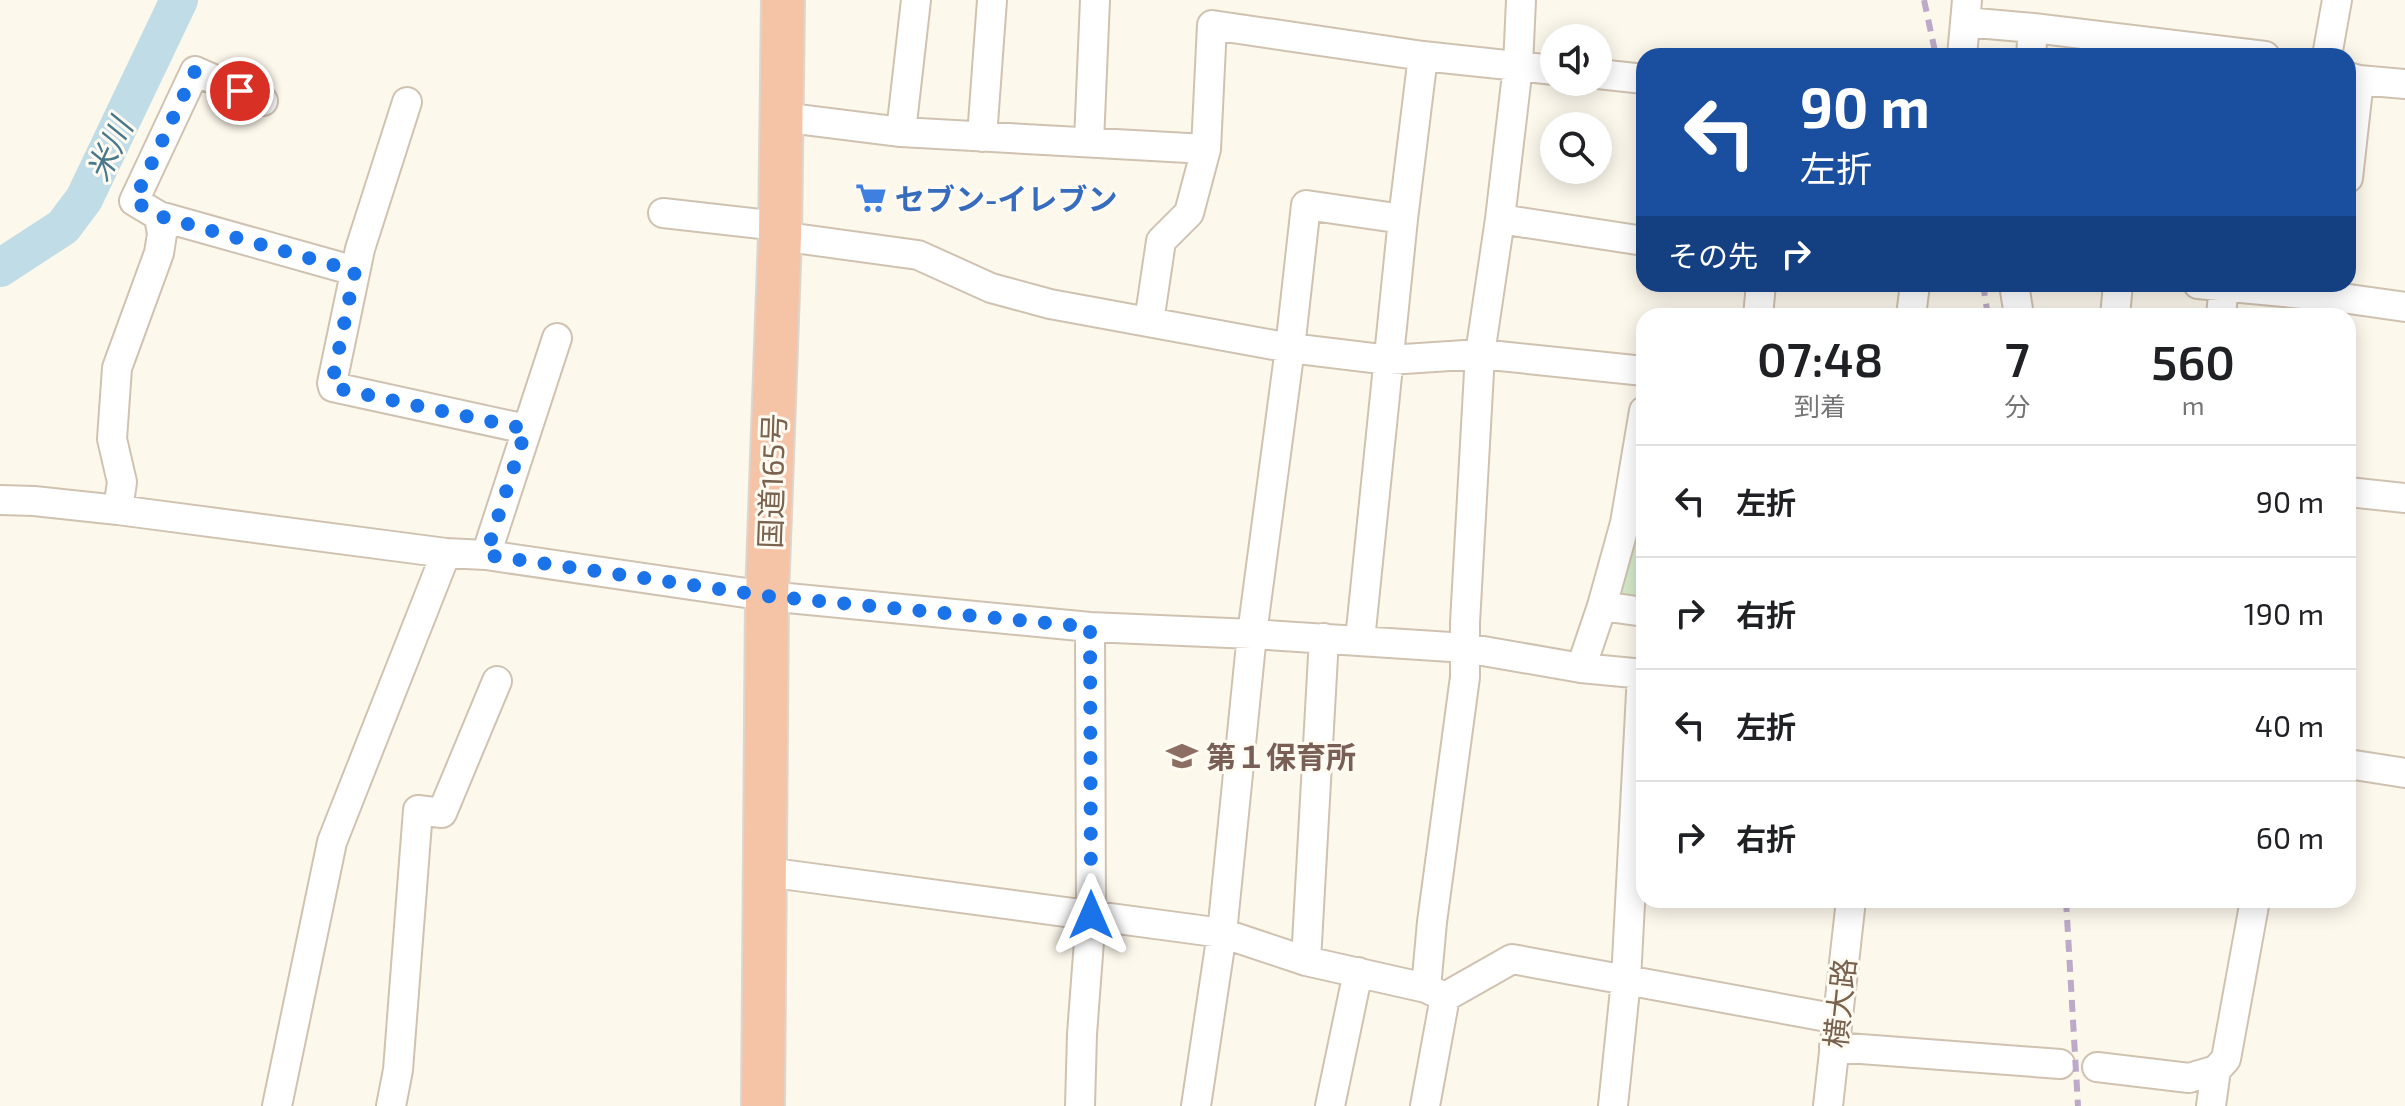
<!DOCTYPE html>
<html lang="ja">
<meta charset="utf-8">
<style>
:root{--surface:#fff;--page:#f6f6f6;--text:#202124;--muted:#757577;--line:#e0e0e0}
body{margin:0;font-family:"Exo 2","Noto Sans JP",sans-serif;background:var(--page);color:var(--text);height:100vh;display:flex;flex-direction:column;font-size:30px;white-space:nowrap}
*{box-sizing:border-box;margin:0}
p{font-size:26px;color:var(--muted)}
.icon{flex:none;width:44px;height:44px;fill:none;stroke:currentColor;stroke-width:2;stroke-linecap:round;stroke-linejoin:round}
.map{position:relative;flex:1;overflow:hidden}
.panel{position:absolute;left:1636px;top:308px;width:720px;height:600px;display:flex;flex-direction:column;background:var(--surface);border-radius:24px;box-shadow:0 4px 20px #0003}
.panel>*{flex:none}
.hud{position:absolute;left:1636px;top:48px;width:720px;height:244px;border-radius:24px;box-shadow:0 4px 20px #0003;background:#1a4fa0;color:#fff;overflow:hidden}
.fabs{position:absolute;left:1540px;top:24px;display:grid;gap:16px}
.fabs a{display:grid;place-items:center;width:72px;height:72px;border-radius:50%;background:var(--surface);box-shadow:0 4px 20px #0003;font-size:40px}
.pin{position:absolute;display:grid;place-items:center;width:68px;height:68px;color:#fff;margin:-34px;border:4px solid #fff;border-radius:50%;box-shadow:0 2px 8px #0007}
.me{position:absolute;width:88px;margin:-44px;rotate:0deg;stroke-linejoin:round;filter:drop-shadow(0 0 6px #0008)}
.turn{display:flex;align-items:center;gap:28px;height:168px;padding:0 32px;font-size:36px}
.turn .icon{width:104px;height:104px;stroke-width:2.5}
.turn b{display:block;font-size:56px;line-height:68px}
.then{display:flex;align-items:center;height:76px;padding:0 32px;background:#0003;gap:16px;font-size:30px}
.eta{display:flex;justify-content:space-evenly;align-items:center;height:136px;text-align:center}
.eta b{font-size:48px;font-weight:600;line-height:56px}
ul{padding:0;list-style:none}
li{display:flex;align-items:center;gap:24px;height:112px;padding:0 32px;border-top:2px solid var(--line)}
li div{flex:1}
li b{display:block;font-size:30px}
li em{font-style:normal}
.map>svg:first-child{display:block}
.green{fill:#d4ebca}
.lines{fill:none;stroke-linecap:round;stroke-linejoin:round}
.river{stroke:#c0dde7;stroke-width:38}
.minor-casing{stroke:#d0c2b1;stroke-width:32}
.highway-casing{stroke:#dcd6d1;stroke-width:46}
.minor{stroke:#fff;stroke-width:28}
.highway{stroke:#f5c3a5;stroke-width:42}
.rail{stroke:#bda9c8;stroke-width:6;stroke-dasharray:12 8;stroke-linecap:butt}
.route{stroke:#1a73e8;stroke-width:14;stroke-dasharray:0 25.2}
.labels{text-anchor:middle;dominant-baseline:central;stroke-width:6;stroke-linejoin:round;paint-order:stroke}
.shop-label{font-size:30px;font-weight:bold;fill:#366cbe;stroke:#fffbf3;text-anchor:start}
.street-label{font-size:30px;fill:#79624e;stroke:#fffbf3}
.education-label{font-size:30px;font-weight:bold;fill:#785e54;stroke:#fffbf3;text-anchor:start}
.water-label{font-size:32px;font-style:italic;fill:#47798b;stroke:#fffbf3}
</style>
<div class="map">
<svg width="2405" height="1106" viewBox="0 0 2405 1106">
<rect width="100%" height="100%" fill="#fdf8ec"/>
<path class="green" d="M1644,471v134l-32,-4z"/>
<g class="lines">
<path class="river" d="M0,268l63,-41 21,-28 95,-199"/>
<defs>
<path id="minor" d="M1965,22l68,6
M1962,56l5,-56
M2031,56l2,-28 232,28
M2327,56l10,-56
M1598,74l46,5
M2348,77l11,3 46,4
M407,102l-47,147 -28,134 1,4 193,42
M781,117l120,15 305,17
M901,132l15,-132
M982,137l10,-137
M1089,142l6,-142
M2348,178l11,-98
M663,213l116,13
M159,216l196,55
M1403,219l-97,-14 -16,143 99,12 91,-6 164,17
M1500,219l144,22
M780,236l138,19 73,33 59,16 240,44 -38,286 -30,299 -26,173
M2014,284l5,32
M2198,284l137,13 70,10
M1758,316l3,-32
M1911,316l4,-32
M2115,316l3,-32
M2221,316l3,-32
M1149,322l12,-81 28,-28 17,-64 6,-124 211,31 131,14
M2348,492l57,6
M0,500l34,1 84,9 328,43 40,2 281,41 323,31 162,7 214,14 115,20 63,6
M118,510l4,-28 -10,-43 5,-71 42,-115 3,-19 -3,-18 -25,-15 61,-130 68,30
M486,555l71,-217
M1602,606l42,6
M1360,640l43,-421 20,-163
M1581,668l21,-62 23,-83 19,-112
M2348,764l57,9
M766,872l456,61 84,28 120,27 19,9
M1306,961l18,-323
M1426,988l6,-66 33,-245v-54l15,-269 20,-135 18,-153 3,-66
M1445,997l67,-38 326,60
M1834,1047l226,17
M2097,1067l92,11 27,-8 10,-11 29,-159
M277,1106l55,-264 114,-289
M391,1106l7,-36 20,-260 24,3 55,-132
M1080,1106l2,-72 9,-119 -1,-288
M1330,1106l28,-134
M1425,1106l20,-109
M1613,1106l13,-126 16,-306
M1828,1106l23,-206
M2211,1106l5,-36"/>
<path id="highway" d="M763,1106l4,-510 13,-360 3,-236"/>
</defs>
<use href="#minor" class="minor-casing"/>
<use href="#highway" class="highway-casing"/>
<use href="#minor" class="minor"/>
<use href="#highway" class="highway"/>
<path class="rail" d="M1924,0l12,56
M1983,284l5,32
M2066,900l12,206"/>
</g>
<g class="lines">
<path class="route" d="M240,91l-45,-20 -61,130 25,15 196,55 -23,112 3,5 191,41 -40,126 281,41 323,31 1,288"/>
</g>
<defs>
<symbol id="supermarket-bare" viewBox="-9 -9 18 18"><path d="M-6-5.5h2.5l.6 2H6L4.5 2H-2.5L-4.4-4H-6ZM-1.5 3.2a1.3 1.3 0 1 0 .1 0ZM3 3.2a1.3 1.3 0 1 0 .1 0Z" fill="#3f7fe0" stroke="#fffbf3" stroke-width="2.5" paint-order="stroke"/></symbol>
<symbol id="school-bare" viewBox="-9 -9 18 18"><path d="M0-5L7-2L0 1L-7-2ZM-4 1L0 2.5L4 1V4Q0 6-4 4Z" fill="#8d6e63" stroke="#fffbf3" stroke-width="2.5" paint-order="stroke"/></symbol>
</defs>
<g fill-rule="evenodd">
<use href="#supermarket-bare" x="849" y="176" width="44" height="44"/>
<use href="#school-bare" x="1160" y="734" width="44" height="44"/>
</g>
<g class="labels">
<g class="shop-label">
<text x="895" y="198">セブン-イレブン</text>
</g>
<g class="street-label">
<text transform="translate(771 481) rotate(-88)">国道165号</text>
<text transform="translate(1839 1003) rotate(-84)">横大路</text>
</g>
<g class="education-label">
<text x="1206" y="756">第１保育所</text>
</g>
<g class="water-label">
<text transform="translate(108 149) rotate(-65)">米川</text>
</g>
</g>
</svg>
<div class="fabs">
<a><svg class="icon" aria-label="sound" viewBox="0 0 24 24"><path d="M4 9h4l5-4v14l-5-4H4zM17 9q2 3 0 6"/></svg></a>
<a><svg class="icon" aria-label="search" viewBox="0 0 24 24"><circle cx="10" cy="10" r="6"/><path d="M15 15l6 6"/></svg></a>
</div>
<div class="pin" style="left:240px;top:91px;background:#d93025"><svg class="icon" aria-label="arrive" viewBox="0 0 24 24"><path d="M6 21V4h12l-3 4 3 4H6"/></svg></div>
<svg class="me" style="left:1091px;top:915px" viewBox="-20 -20 40 40"><path d="M0-17L14 15 0 8-14 15z" fill="#1a73e8" stroke="#fff" stroke-width="4"/></svg>
<div class="hud">
<div class="turn"><svg class="icon" aria-label="left" viewBox="0 0 24 24"><path d="M17 20v-9H6M10 6l-5 5 5 5"/></svg><div><b>90 m</b>左折</div></div>
<div class="then">その先<svg class="icon" aria-label="right" viewBox="0 0 24 24"><path d="M7 20v-9h11M14 6l5 5-5 5"/></svg></div>
</div>
<section class="panel">
<div class="eta">
<div><b>07:48</b><p>到着</p></div>
<div><b>7</b><p>分</p></div>
<div><b>560</b><p>m</p></div>
</div>
<ul>
<li><svg class="icon" aria-label="left" viewBox="0 0 24 24"><path d="M17 20v-9H6M10 6l-5 5 5 5"/></svg><div><b>左折</b></div><em>90 m</em></li>
<li><svg class="icon" aria-label="right" viewBox="0 0 24 24"><path d="M7 20v-9h11M14 6l5 5-5 5"/></svg><div><b>右折</b></div><em>190 m</em></li>
<li><svg class="icon" aria-label="left" viewBox="0 0 24 24"><path d="M17 20v-9H6M10 6l-5 5 5 5"/></svg><div><b>左折</b></div><em>40 m</em></li>
<li><svg class="icon" aria-label="right" viewBox="0 0 24 24"><path d="M7 20v-9h11M14 6l5 5-5 5"/></svg><div><b>右折</b></div><em>60 m</em></li>
</ul>
</section>
</div>
